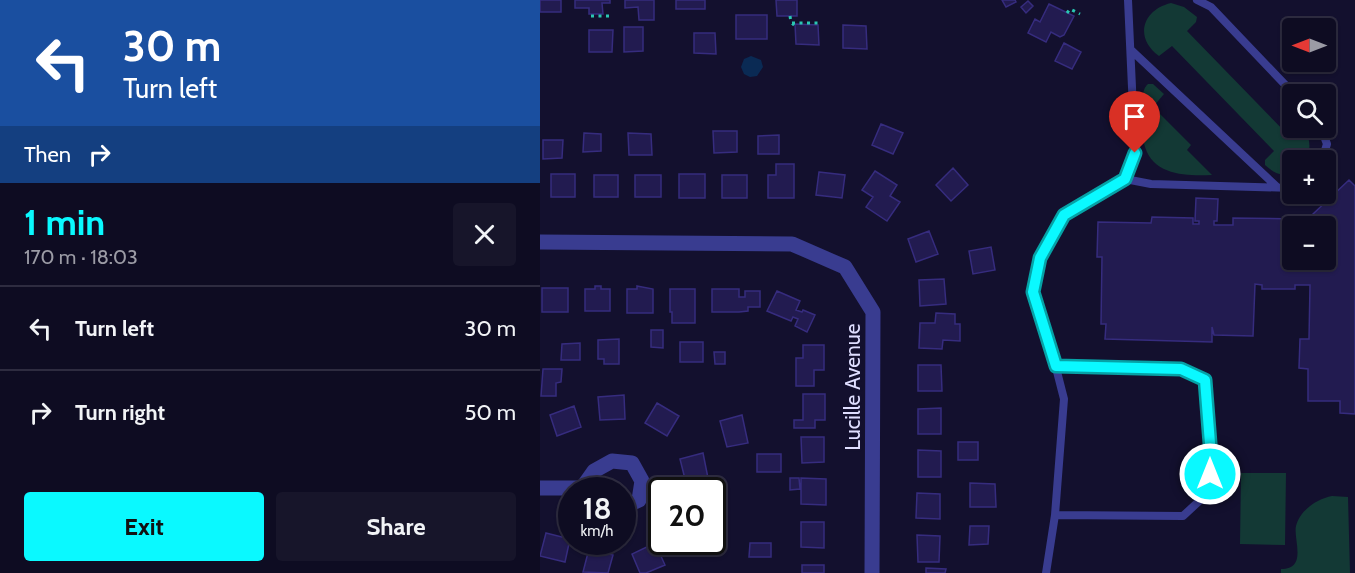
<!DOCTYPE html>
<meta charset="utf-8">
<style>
:root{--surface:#0e0c22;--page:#17152a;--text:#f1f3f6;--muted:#9b9ba5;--line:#2e2c40;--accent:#0af9ff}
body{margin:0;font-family:Cabin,sans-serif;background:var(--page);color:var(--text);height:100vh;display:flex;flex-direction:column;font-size:22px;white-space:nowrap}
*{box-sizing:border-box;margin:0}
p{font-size:20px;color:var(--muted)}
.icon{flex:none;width:33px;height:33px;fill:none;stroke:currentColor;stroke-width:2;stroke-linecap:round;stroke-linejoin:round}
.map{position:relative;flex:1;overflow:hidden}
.sheet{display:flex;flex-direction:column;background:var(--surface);width:540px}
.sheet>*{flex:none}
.guide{background:#1a4fa0;color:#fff;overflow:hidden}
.needle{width:39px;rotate:270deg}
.buttons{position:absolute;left:742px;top:18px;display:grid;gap:12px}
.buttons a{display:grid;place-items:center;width:54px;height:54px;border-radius:6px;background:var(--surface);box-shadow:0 2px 4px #0004,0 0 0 2px var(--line);font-size:30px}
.speed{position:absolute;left:18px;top:477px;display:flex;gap:12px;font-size:30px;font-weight:700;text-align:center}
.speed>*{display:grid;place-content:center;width:78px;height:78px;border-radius:50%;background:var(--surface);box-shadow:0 2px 4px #0004,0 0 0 2px var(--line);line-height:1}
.speed small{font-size:15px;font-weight:400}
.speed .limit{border:3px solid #111;border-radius:9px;background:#fff;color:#111}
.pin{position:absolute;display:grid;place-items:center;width:51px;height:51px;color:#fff;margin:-62px -26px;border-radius:50% 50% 50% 0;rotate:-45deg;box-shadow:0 0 6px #0007}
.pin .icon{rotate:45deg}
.me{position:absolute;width:66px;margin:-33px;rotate:0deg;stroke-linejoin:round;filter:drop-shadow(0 0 4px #0008)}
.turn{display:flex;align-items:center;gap:21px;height:126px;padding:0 24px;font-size:27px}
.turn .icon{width:78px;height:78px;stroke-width:2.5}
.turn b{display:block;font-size:42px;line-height:51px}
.then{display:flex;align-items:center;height:57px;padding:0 24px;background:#0003;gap:12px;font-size:22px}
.round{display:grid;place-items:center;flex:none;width:63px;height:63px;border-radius:6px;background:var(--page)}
.headline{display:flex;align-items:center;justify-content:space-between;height:102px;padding:0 24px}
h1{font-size:36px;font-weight:700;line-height:45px;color:var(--accent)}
.cta{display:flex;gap:12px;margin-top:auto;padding:12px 24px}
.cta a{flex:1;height:69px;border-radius:6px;background:var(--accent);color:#111;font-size:24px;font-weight:700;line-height:69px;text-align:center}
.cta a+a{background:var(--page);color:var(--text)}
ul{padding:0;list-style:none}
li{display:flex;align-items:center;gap:18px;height:84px;padding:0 24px;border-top:2px solid var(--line)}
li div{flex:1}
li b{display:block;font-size:22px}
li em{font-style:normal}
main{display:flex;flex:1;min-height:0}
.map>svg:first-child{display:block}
.green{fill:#133935}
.water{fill:#0a2a54}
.building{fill:#221b50;stroke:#362c7e;stroke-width:1.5;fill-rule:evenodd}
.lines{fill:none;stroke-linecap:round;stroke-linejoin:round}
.path{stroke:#2ac7b2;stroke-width:3;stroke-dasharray:3 4.5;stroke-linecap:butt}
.lane{stroke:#393c90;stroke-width:8}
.street{stroke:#393c90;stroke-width:15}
.route-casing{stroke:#06a2a6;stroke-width:15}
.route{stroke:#0af9ff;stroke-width:10}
.labels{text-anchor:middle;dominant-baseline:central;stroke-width:4.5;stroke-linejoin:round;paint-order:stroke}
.street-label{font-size:21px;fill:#dfdeff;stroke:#13102e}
</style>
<main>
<section class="sheet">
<div class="guide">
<div class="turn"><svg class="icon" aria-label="left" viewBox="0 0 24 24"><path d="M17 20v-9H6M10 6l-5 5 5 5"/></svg><div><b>30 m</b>Turn left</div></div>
<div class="then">Then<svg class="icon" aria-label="right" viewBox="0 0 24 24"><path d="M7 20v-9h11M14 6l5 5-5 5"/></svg></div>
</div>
<div class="headline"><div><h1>1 min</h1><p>170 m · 18:03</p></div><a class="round"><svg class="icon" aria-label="close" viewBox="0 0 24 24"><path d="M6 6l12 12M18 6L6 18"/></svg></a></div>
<ul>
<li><svg class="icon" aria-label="left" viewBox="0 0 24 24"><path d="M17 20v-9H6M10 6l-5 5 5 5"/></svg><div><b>Turn left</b></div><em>30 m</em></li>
<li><svg class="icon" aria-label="right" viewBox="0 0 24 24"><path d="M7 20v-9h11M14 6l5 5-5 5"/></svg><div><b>Turn right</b></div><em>50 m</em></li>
</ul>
<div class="cta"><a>Exit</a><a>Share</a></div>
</section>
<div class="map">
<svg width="815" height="573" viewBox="0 0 815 573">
<rect width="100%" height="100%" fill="#13102e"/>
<path class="green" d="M631,3l13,4 13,10 -1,5 -9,9 102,105 9,-8h6c6,10 8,22 1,32h-12v13c-12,4 -19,0 -28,-8v-5l9,-9 -102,-105 -13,10c-25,-18 -17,-46 12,-53z
M608,84h5l11,10 -11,13 38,38 -4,5 25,25c-24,1 -58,1 -67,-28 -4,-12 -2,-25 -2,-37 0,-9 -2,-20 5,-26z
M701,473h45l-1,72 -45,-1z
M792,496l16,1 2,76h-69v-4c27,0 12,-30 15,-43 4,-16 21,-27 36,-30z"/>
<path class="water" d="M211,56l10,4 2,7 -6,9 -7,1 -6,-3 -3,-7 3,-8z"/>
<path class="building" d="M0,0h21v12h-21z
M35,0h35v3h-8l1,11h-14v-6h-14z
M85,0h29v20h-15l-1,-13 -13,1z
M136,0h29v9h-29z
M236,0h21v16h-20z
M462,0h13l1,2 -10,5z
M488,1l5,5 -7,7 -5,-6z
M509,4l25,12 -10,19 -4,2 -9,-5 -5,10 -18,-9 7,-14 5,3z
M196,15h31v24h-31z
M255,24l23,1 1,20 -23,-1z
M303,25l23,1 1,23 -24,-1z
M84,27h19v24l-19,1z
M49,30h24l-1,22h-23z
M154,33h21l1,21 -22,-1z
M524,43l17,9 -9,17 -17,-8z
M341,124l22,9 -10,21 -21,-9z
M173,131h24v21l-23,1z
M44,133l17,1v17l-18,1z
M88,133l23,1 1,21h-23z
M239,135v19h-21v-18z
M3,140h20l-1,18 -19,1z
M236,164h18v34h-26v-23h8z
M413,168l15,17 -17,16 -15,-16z
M335,171l22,14 -7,11 10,6 -13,19 -21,-14 7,-10 -11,-7z
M279,172l26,3 -3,23 -26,-3z
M11,174h24v23h-24z
M139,174h26v24h-26z
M54,175h24v22h-24z
M95,175h26v22h-26z
M182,175h25v23h-25z
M809,180l6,6v228l-15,-1v-12h-32v-32l-9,-1 1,-29h9l1,-54h-15v4h-33v-4l-7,-1 -2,52 -39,-1 -2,-8v15l-107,-3 1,-15h-5l1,-67h-5l1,-35 53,1 1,-6 41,1v6h6v-3h-4l1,-23 22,1 -1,22h-3v4h19v-7l64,1 -1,6 24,1 -1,-2 2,-2 -8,-8zM753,226h33v34h-33z
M389,231l9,23 -22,8 -8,-23z
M451,247l4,23 -22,4 -4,-23z
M404,279l2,25 -26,2 -1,-26z
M55,286h6v3h9v22h-25v-22h10z
M97,286l16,3v24h-26v-24h10z
M2,288h26v24h-26z
M130,289h25v34h-23v-11h-2z
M172,289h27v8h6v-6h15v16h-12v4l-9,1h-27z
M237,291l23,10 -4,9 6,2 1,-2 12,5 -8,17 -12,-6 3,-7 -5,-2 -2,4 -24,-10z
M396,313l19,1v10h5v17l-17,-1 -1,9 -23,-1 1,-25h15z
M111,330h12v18l-12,-1z
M79,339v25h-15v-5h-6v-19z
M140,342h23v20h-23z
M40,343v17h-19l1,-16z
M263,345h21v25h-10v16h-18v-28h7z
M174,352h11v12h-10z
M378,365h23l1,26h-24z
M3,369h19l-1,13 -5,1v13h-15z
M263,394h22v26h-10v8h-21v-8h9z
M84,395l1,24 -25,1 -2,-23z
M117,403l22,13 -12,20 -22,-13z
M34,406l7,21 -24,9 -7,-21z
M401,408v26h-23v-25z
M202,415l6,28 -21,4 -7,-26z
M261,437h23v25l-22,1z
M418,442h20v18h-20z
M378,450l23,1v26h-23z
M163,453l5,25 -22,5 -6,-24z
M217,454h24v18h-24z
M250,478h9l1,11 -10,1z
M261,478l25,1v26l-25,-1z
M430,483l25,1 1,23h-26z
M377,493l23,1v25l-24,-1z
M261,522h23v26l-23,-1z
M430,526h19l-1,18 -19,1z
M6,533l24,6 -5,23 -25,-6z
M377,535l23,1 -1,26h-21z
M115,543l10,22 -19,8h-6l-8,-19z
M210,543h21v14h-22z
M49,549l24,6 -5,18 -25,-1z
M262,565h22v8h-22z
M386,568l20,1 -1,4h-19z"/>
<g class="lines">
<path class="path" d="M527,13l3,-4 10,5
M51,16h20
M250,16l1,6 4,4
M252,23h26"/>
<path class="lane" d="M657,0l14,7 83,87
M591,50l146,137
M781,128l6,16 -5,16
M585,179l26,5 142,4
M515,515l128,1 26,-24 2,-36 -6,-76 -24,-11 -125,-3
M506,573l9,-58 9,-116 -12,-47 -19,-60 7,-34 24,-43 61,-36 10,-26 -7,-153"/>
<path class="street" d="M0,242l252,2 53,23 28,45 -1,261
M0,488h42l3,2
M42,488l12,-17 18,-10 20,2 10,18 -3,19 -17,8"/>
</g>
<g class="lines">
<defs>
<path id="route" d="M595,153l-10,26 -61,36 -24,43 -7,34 23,74 125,3 24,11 6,76 -1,18"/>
</defs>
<use href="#route" class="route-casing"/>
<use href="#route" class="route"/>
</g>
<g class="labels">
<g class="street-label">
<text transform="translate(312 387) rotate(-90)">Lucille Avenue</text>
</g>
</g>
</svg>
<div class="buttons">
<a><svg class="needle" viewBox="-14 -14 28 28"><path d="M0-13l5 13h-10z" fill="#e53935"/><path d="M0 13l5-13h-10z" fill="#9b9ba5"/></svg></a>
<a><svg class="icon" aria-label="search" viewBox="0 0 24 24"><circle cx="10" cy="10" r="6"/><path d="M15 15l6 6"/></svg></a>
<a>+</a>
<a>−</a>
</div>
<div class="speed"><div>18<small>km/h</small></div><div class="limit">20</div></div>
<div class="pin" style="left:595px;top:153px;background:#d93025"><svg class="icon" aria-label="arrive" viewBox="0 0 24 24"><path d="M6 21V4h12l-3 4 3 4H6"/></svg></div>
<svg class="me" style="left:670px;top:474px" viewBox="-20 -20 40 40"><circle r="17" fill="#0af9ff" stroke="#fff" stroke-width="3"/><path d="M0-11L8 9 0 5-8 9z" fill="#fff"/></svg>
</div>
</main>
